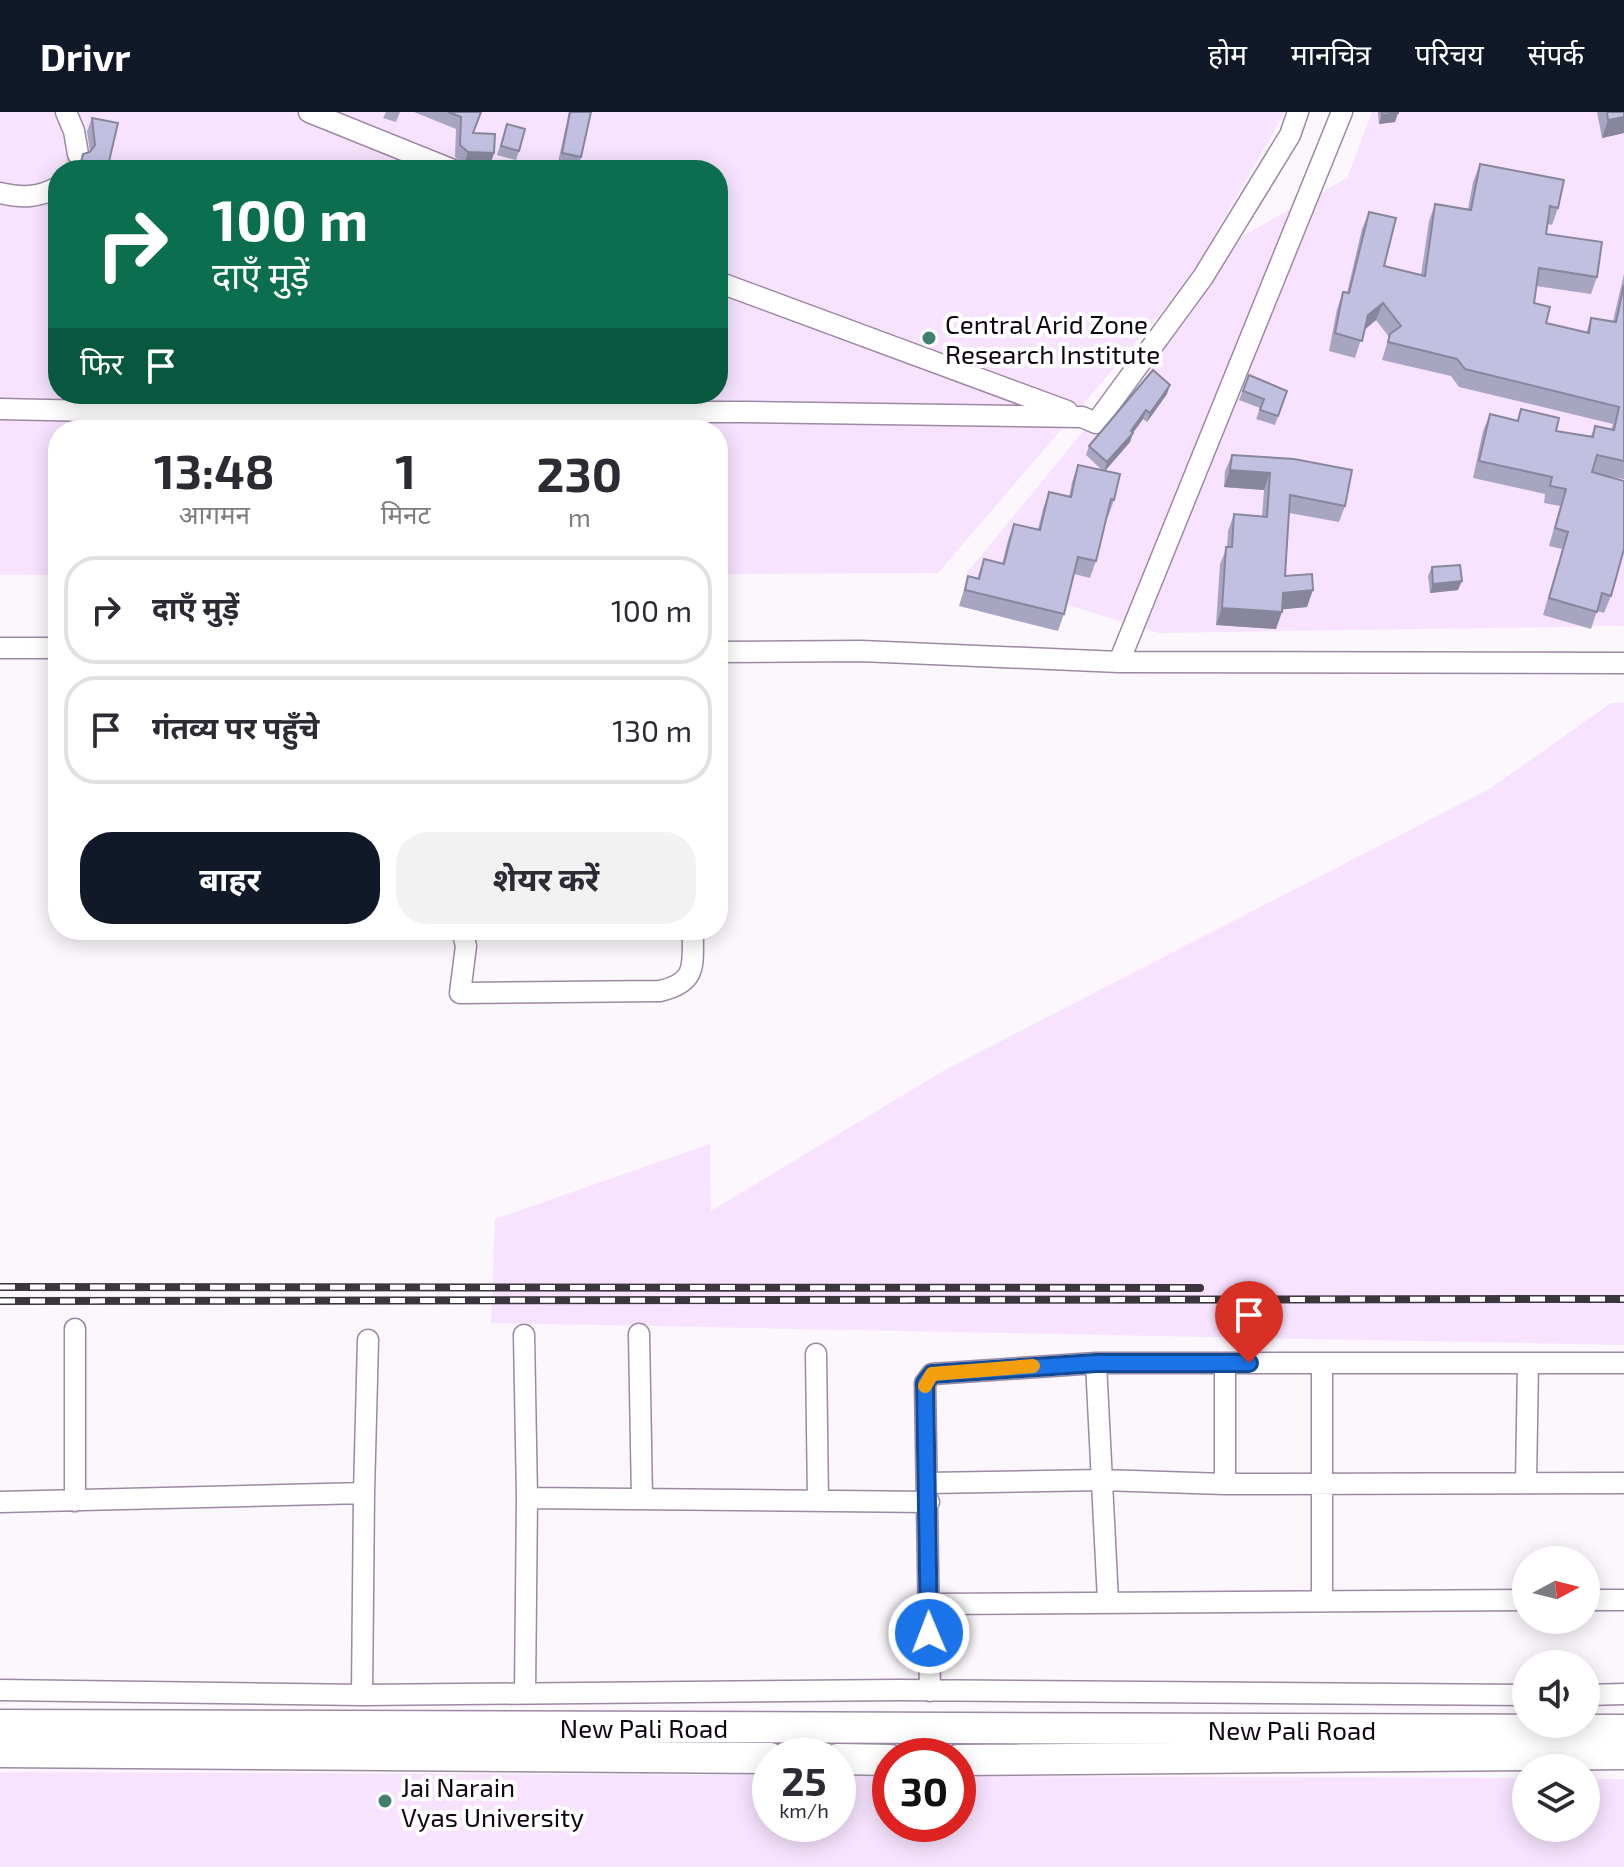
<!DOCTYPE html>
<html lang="hi">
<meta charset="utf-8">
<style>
:root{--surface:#fff;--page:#f2f2f3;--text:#2b2b33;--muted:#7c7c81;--line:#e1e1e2;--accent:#111827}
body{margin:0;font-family:"Exo 2","Noto Sans Devanagari",sans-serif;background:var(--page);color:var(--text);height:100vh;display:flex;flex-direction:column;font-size:30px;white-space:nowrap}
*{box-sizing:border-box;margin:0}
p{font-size:26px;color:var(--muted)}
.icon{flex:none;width:44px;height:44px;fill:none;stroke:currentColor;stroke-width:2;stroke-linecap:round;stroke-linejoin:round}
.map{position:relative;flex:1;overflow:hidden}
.sheet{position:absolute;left:48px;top:308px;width:680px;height:520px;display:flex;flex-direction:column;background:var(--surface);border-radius:32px;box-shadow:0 4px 20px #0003}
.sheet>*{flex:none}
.top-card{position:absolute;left:48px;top:48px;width:680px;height:244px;border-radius:32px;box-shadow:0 4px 20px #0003;background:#0b6e4f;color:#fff;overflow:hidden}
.needle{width:52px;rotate:83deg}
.controls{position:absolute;left:1512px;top:1434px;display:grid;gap:16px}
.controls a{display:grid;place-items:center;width:88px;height:88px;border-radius:50%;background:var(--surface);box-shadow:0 4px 20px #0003;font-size:40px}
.speed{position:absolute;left:752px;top:1626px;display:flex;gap:16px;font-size:40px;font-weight:700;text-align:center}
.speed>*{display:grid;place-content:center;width:104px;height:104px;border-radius:50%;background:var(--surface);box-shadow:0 4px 20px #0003;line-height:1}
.speed small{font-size:20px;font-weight:400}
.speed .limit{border:12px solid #d22;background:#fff;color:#111}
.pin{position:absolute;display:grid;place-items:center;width:68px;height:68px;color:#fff;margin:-82px -34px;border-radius:50% 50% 50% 0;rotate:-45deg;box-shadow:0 0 8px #0007}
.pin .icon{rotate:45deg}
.me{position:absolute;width:88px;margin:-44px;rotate:359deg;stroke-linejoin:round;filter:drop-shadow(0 0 6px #0008)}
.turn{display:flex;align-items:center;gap:28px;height:168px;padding:0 32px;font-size:36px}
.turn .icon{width:104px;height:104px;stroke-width:2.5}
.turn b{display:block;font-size:56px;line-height:68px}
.then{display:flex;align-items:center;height:76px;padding:0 32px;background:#0003;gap:16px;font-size:30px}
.eta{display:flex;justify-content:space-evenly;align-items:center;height:136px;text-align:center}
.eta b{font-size:48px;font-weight:700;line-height:56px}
.primary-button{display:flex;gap:16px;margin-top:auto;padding:16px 32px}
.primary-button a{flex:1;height:92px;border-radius:32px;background:var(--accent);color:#fff;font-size:32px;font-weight:700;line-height:92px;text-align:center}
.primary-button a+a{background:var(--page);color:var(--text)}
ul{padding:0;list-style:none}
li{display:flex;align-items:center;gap:24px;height:108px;margin:0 16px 12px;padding:0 16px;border:4px solid var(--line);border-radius:32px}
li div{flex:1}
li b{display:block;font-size:30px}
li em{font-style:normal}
header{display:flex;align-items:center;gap:48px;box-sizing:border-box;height:112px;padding:0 40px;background:var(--accent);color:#fff}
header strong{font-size:38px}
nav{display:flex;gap:44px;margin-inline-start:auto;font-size:28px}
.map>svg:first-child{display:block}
.built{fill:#f7e3ff;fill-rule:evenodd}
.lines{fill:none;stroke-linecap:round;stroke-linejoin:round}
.minor-tunnel{stroke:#d8d3d9;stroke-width:20;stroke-dasharray:20 10;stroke-linecap:butt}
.minor-casing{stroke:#9c89a3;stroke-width:23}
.highway-casing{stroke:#9c89a3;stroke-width:33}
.minor{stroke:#fff;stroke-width:20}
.highway{stroke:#fff;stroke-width:30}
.rail-casing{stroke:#3b353e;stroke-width:8}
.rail{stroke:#fff;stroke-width:5;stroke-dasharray:15;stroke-linecap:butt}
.wall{fill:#a7a5c1}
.shaded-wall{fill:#88869d}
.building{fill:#c2c0e0;stroke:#88869d;stroke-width:2}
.route-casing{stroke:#114b97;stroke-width:20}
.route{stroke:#1a73e8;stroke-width:14}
.slow{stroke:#f59e0b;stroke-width:14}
.poi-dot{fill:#40806f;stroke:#fff;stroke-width:3}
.labels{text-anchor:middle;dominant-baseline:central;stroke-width:8;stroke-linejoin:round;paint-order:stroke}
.poi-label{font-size:26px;fill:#0f0812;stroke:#fff;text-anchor:start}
.street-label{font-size:26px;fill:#0f0812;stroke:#fff}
</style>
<header>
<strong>Drivr</strong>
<nav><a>होम</a><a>मानचित्र</a><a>परिचय</a><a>संपर्क</a></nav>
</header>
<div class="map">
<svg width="1624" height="1755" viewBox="0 0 1624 1755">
<rect width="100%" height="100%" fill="#fbf7fc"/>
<path class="built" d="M0,0h1285l-97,170 -250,291 -220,1v-144h-660v145h-58zM58,58h660v224h-660z
M1372,0h252v514l-465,7 -193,-59 278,-339 103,-57z
M1611,591h13v642l-1133,-22 4,-104 215,-75 1,67 232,-140 548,-283z
M0,1660l770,3v49h68v-49l52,1v48h68v-48l568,2v50h60v-49h38v88h-1624z"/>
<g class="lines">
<path class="minor-tunnel" d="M74,58l4,-16"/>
<defs>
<path id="minor" d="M66,0l8,19 4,23
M309,0l144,58
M0,81c22,5 38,5 58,-6
M718,170l349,129
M0,297l141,3h603l338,5 14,6 107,-146 87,-142 8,-23
M0,536h58
M718,540l143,-1 258,11 505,1
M1119,550l223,-550
M462,818l4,16 -6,47 200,-2c39,-9 32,-27 33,-61
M639,1222l3,165
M524,1223l3,163 -2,194
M816,1242l2,147
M1096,1251l12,238
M928,1371l174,-3 123,4 399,-1
M1526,1371l2,-120
M1225,1372v-121
M364,1381l4,-153
M527,1386l402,4
M75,1389v-172
M0,1390l364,-9 -2,202
M1586,1488h38
M1322,1489v-238
M929,1492l597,-4
M0,1578l362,5 537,-5 627,5
M930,1579l-5,-308 7,-9 164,-11h528
M1586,1583l38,-1"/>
<path id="highway" d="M0,1613l1624,5
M0,1640l770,6
M838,1647l52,1
M958,1648l666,-6"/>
</defs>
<use href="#minor" class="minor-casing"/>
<use href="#highway" class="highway-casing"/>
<use href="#minor" class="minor"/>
<use href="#highway" class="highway"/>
<defs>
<path id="rail" d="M0,1175l1200,1
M0,1189l1624,-2"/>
</defs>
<use href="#rail" class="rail-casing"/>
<use href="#rail" class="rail"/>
</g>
<path class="wall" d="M386,0h14l-4,10 -13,-4z
M414,0h68l-9,21 21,20 -4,12 -26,-1 -9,-7 1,-28z
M569,0h22l-10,45 -3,9 -20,-4z
M1378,0h20l-3,10 -16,2z
M1597,0h27v21l-22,5z
M92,6l15,52h-30l6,-16 7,-2 -3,-21z
M507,12l12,27 -3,9 -19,-5z
M1480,52l78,44 -6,17 -4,-1 -2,10 51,43 -6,17 -55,-8 -2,17 12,20 40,10 5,-15 22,3 11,-47v205l-23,-4 10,121 -7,17 -7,-2 -6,18 -48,-14 19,-66 -13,-3 11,-40 -16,-3 1,-9 -72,-16 10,-47 7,-17 27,7 4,-12 35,22 35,5 4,-10 16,3 2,-5 -154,-37 -8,-11 -69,-16 7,-23 -13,-17 -12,10 -9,28 -26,-7 8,-42 6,-17 4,1 15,-64 7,-17 15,54 37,9 8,-54 6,-17 33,5 5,-27z
M1249,263l38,16 -12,34 -19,-6 4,-11 -21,-8z
M1167,282l-20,28 -4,-3 -10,14 -3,9 -25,29 9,29 -6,17 -1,-1 -11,45 -6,17 -16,-4 -10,40 -6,17 -99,-25 9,-30 9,3 7,-20 18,5 6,-24 6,-16 24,5 5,-20 6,-17 20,5 3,-15 6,-17 24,5 -16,-15 3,-9z
M1232,343l113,51 -6,16 -50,-9 -4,63 22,31 -25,2 -6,20 -60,-4 4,-61 7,-17 1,-16 6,-17 28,2 2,-26 -40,-3 1,-16z
M1432,455l26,23 -28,3 -2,-17z"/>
<path class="shaded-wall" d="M1398,1l-3,9 -16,2 3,-9z
M1624,5v16l-22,5 6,-18z
M468,40l26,1 -4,12 -26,-1z
M1383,191l-7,17 -14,12 6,-17z
M1170,273l-3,9 -20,28 3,-9z
M1146,298l-3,9 -11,15 1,-1 -3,9 -26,30 3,-10z
M1230,358l40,3 -6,17 -40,-3z
M1462,469l-4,9 -28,3 3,-9z
M1313,478l-6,17 -30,3 6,-17z
M1222,496l60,4 -6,17 -60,-4z"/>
<path class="building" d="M448,0h33l-8,21 22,1 -1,19 -26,-1 -8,-7 1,-28z
M570,0h21l-10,45 -19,-4z
M1382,0h16v1l-16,2z
M1607,0h17v5l-16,3z
M92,6l26,5 -11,47h-28l4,-16 7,-2 5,-7z
M507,12l18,5 -6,22 -18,-5z
M1480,52l84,16 -6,28 -8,-2 -4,28 56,8 -5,35 -58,-9 -5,35 16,4 -4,16 43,10 2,-15 25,4 8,-37v176l-27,-6 -5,17 32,9v68l-13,47 -9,-3 -5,19 -48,-14 19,-66 -13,-4 11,-39 -16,-3 2,-9 -73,-16 11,-47 28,7 3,-12 38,9 -3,13 37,6 2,-11 19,4 5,-23 -154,-38 -8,-10 -69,-17 2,-8 11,-8 -18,-23 -15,12 -6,26 -27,-8 8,-41 6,1 20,-81 27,6 -12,48 41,10 10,-72 36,6z
M1153,258l17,15 -20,28 -4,-3 -15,21 2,2 -26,29 -18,-16z
M1249,263l38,16 -9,25 -18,-6 4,-11 -21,-8z
M1232,343l62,4 58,11 -7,36 -55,-11 -5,81 27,-2 1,16 -30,3 -1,19 -60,-4 4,-61h6l2,-33 33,3 3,-44 -40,-3z
M1078,353l42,9 -6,26 -3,-1 -15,62 -18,-4 -14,57 -99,-24 3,-14 11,3 5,-20 20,5 10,-40 26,6 9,-38 22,5z
M1460,453l2,16 -29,3 -1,-17z"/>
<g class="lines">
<defs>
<path id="route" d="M929,1521l-4,-250 7,-9 164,-11h153"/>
</defs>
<use href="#route" class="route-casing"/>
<use href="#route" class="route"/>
<path class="slow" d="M925,1274l7,-12 101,-8"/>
</g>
<g class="poi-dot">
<circle cx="929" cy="226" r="8"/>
<circle cx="385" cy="1689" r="8"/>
</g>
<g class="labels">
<g class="poi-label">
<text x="945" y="211">Central Arid Zone<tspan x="945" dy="30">Research Institute</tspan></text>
<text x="401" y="1674">Jai Narain<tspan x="401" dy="30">Vyas University</tspan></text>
</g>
<g class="street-label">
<text x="644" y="1615">New Pali Road</text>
<text x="1292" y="1617">New Pali Road</text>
</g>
</g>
</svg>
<div class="controls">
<a><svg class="needle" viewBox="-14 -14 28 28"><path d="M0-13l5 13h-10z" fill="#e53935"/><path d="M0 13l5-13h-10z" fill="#7c7c81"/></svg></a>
<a><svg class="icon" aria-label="sound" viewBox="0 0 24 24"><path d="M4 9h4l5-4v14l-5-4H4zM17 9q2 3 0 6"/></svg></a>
<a><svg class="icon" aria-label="layers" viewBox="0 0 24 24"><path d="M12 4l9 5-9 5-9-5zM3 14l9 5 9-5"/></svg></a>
</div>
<div class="speed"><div>25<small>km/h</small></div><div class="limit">30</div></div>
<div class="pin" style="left:1249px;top:1251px;background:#d93025"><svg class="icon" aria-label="arrive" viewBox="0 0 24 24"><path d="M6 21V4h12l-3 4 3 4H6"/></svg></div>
<svg class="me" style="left:929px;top:1521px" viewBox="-20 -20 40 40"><circle r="17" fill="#1a73e8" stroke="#fff" stroke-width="3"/><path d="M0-11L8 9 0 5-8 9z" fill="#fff"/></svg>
<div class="top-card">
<div class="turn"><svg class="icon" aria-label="right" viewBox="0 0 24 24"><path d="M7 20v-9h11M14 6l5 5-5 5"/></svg><div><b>100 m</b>दाएँ मुड़ें</div></div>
<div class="then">फिर<svg class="icon" aria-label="arrive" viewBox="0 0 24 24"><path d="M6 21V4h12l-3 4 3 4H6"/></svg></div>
</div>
<section class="sheet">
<div class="eta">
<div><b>13:48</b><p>आगमन</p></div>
<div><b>1</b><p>मिनट</p></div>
<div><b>230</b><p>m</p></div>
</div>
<ul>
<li><svg class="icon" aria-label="right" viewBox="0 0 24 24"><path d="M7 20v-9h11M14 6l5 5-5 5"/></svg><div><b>दाएँ मुड़ें</b></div><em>100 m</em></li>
<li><svg class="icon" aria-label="arrive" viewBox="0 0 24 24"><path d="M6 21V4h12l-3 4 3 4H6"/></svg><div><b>गंतव्य पर पहुँचे</b></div><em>130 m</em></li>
</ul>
<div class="primary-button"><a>बाहर</a><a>शेयर करें</a></div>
</section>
</div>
